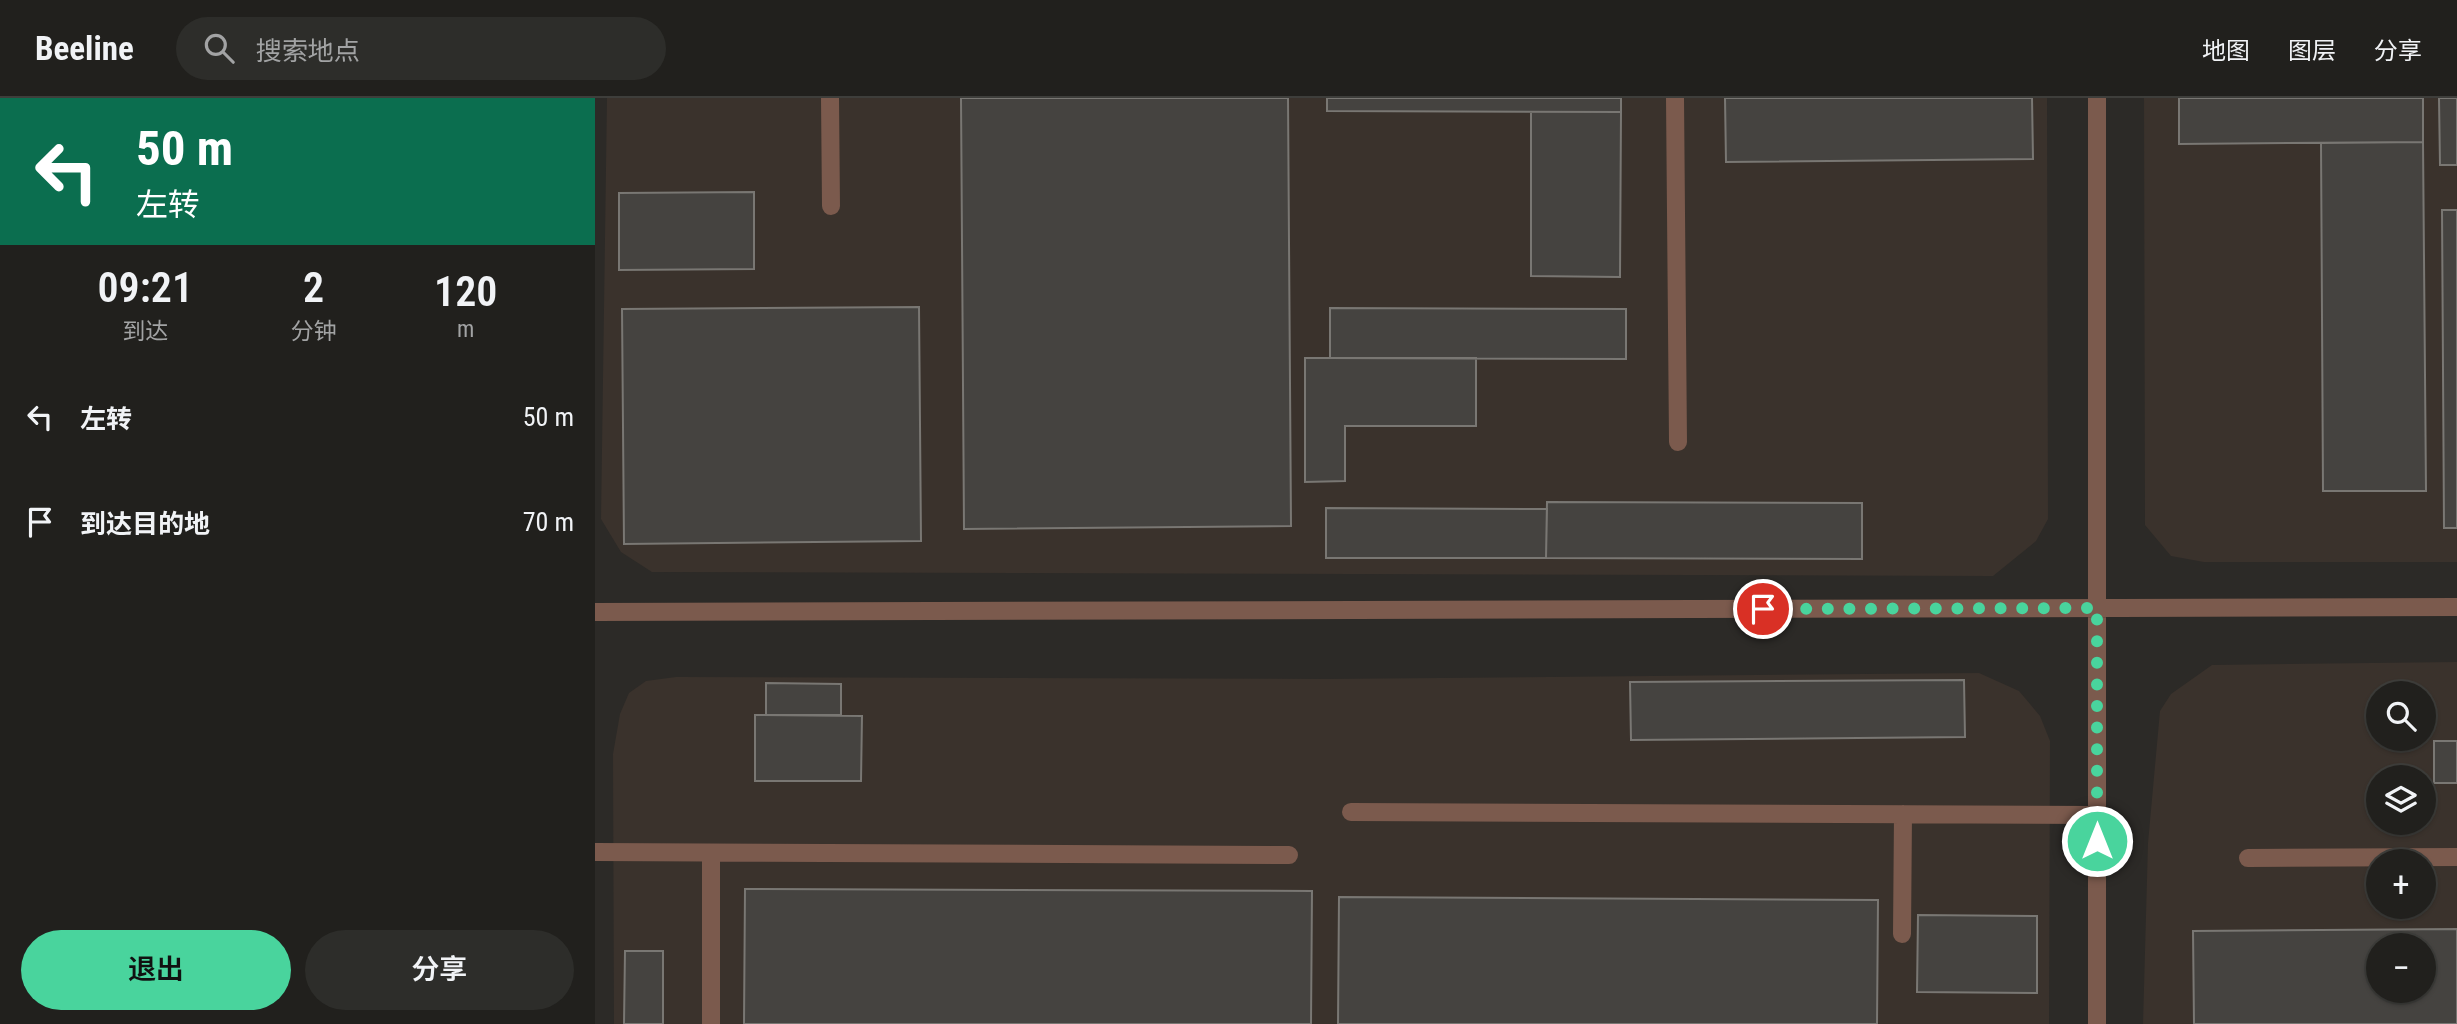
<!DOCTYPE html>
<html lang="zh">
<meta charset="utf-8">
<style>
:root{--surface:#21201d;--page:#2d2d2a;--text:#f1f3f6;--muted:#a2a3a4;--line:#3e3e3b;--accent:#49d49d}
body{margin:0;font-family:"Roboto Condensed","Noto Sans SC",sans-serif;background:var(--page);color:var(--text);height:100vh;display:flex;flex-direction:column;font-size:26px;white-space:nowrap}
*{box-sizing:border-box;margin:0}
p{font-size:23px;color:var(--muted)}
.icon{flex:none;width:38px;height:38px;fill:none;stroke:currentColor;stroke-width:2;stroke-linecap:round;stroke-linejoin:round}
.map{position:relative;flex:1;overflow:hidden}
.details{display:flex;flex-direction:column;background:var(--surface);width:595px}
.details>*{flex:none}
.banner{background:#0b6e4f;color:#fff;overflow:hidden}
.tools{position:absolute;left:1771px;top:583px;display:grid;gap:14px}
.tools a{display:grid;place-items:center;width:70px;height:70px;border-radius:50%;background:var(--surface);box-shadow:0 2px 5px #0004,0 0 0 2px var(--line);font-size:35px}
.pin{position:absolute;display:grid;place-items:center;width:60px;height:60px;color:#fff;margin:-30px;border:4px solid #fff;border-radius:50%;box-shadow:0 2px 7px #0007}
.me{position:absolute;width:77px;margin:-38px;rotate:0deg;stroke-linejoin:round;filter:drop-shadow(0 0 5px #0008)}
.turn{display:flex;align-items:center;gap:24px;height:147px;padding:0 21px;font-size:32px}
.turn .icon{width:91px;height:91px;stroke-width:2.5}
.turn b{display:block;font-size:49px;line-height:60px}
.eta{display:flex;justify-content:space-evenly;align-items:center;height:119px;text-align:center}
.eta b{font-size:42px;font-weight:600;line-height:49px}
.cta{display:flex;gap:14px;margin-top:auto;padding:14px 21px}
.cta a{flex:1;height:80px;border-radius:42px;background:var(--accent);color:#111;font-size:28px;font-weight:600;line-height:80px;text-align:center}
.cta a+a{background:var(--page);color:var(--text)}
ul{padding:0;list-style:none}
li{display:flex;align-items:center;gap:21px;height:105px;padding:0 21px}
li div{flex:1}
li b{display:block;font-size:26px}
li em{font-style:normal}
header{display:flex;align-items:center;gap:42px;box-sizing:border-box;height:98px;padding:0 35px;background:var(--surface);border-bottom:2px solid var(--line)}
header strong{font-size:33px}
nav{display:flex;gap:38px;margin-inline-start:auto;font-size:24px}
.search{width:490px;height:63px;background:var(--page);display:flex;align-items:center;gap:18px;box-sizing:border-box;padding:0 24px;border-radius:38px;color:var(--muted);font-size:26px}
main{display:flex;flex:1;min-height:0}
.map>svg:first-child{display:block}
.built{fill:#3a322c;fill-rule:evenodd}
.building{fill:#454340;stroke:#797773;stroke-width:2;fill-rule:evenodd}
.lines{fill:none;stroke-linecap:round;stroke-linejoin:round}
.minor{stroke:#7b5a4d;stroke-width:18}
.route{stroke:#49d49d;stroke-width:12;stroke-dasharray:0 21.6}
</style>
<header>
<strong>Beeline</strong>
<div class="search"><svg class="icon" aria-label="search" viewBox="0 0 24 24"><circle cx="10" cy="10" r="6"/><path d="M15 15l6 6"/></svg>搜索地点</div>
<nav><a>地图</a><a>图层</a><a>分享</a></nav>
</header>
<main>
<section class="details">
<div class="banner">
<div class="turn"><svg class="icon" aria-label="left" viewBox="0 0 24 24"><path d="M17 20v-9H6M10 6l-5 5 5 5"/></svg><div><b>50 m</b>左转</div></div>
</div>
<div class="eta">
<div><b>09:21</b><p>到达</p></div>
<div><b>2</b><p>分钟</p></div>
<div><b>120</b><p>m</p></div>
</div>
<ul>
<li><svg class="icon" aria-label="left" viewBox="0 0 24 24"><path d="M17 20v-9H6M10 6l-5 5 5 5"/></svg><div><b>左转</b></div><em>50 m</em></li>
<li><svg class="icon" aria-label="arrive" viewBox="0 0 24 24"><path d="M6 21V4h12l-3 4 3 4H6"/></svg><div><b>到达目的地</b></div><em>70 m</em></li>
</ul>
<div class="cta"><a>退出</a><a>分享</a></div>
</section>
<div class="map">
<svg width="1862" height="926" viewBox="0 0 1862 926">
<rect width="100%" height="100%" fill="#2c2a27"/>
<path class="built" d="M12,0h1440l1,421 -12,22 -43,35 -1341,-4 -31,-20 -20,-33z
M1549,0h313v464h-253l-33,-6 -26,-31z
M1862,564v362h-314l5,-181 12,-132 11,-17 41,-29zM1783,595h46v45h-46zM1783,679h46v45h-46zM1783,763h46v45h-46zM1783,847h46v45h-46z
M1384,575l40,18 21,25 10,25 -1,283h-1435l-1,-270 7,-40 9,-21 17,-12 30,-4 651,2z"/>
<path class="building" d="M366,0h327l3,428 -327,3z
M732,0h294v14l-294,-1z
M1130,0h307l1,61 -307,3z
M1584,0h244v44l-244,2z
M1844,0h18v67h-17z
M936,14h90l-1,165 -89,-1z
M1828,44l3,349h-103l-2,-348z
M159,94v77l-135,1v-77z
M1847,112h15v318h-13z
M324,209l2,234 -297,3 -2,-235z
M735,210l296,1v50l-296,-1z
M710,260h171v68h-131v55l-40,1z
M952,404l315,1v56l-316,-1z
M731,410l221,1 -1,49h-220z
M1369,582l1,57 -334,3 -1,-58z
M171,585l75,1v31h-75z
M160,617l107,1 -1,65h-106z
M1839,643h23v42h-23z
M150,791l567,2 -1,133h-567z
M744,799l539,3 -1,124h-539z
M1323,817l119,1v77l-120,-1z
M1862,831v95h-263l-1,-93zM1783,847h46v45h-46z
M30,853h38v73h-39z"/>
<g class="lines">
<path class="minor" d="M235,0l1,108
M1080,0l3,344
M0,514l1862,-5
M756,714l746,3
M0,754l694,3
M1653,760l209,-1
M1307,836l1,-120
M116,926v-171
M1502,926v-926"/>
</g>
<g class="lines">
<path class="route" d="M1168,511l334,-1v233"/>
</g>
</svg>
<div class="tools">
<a><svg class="icon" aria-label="search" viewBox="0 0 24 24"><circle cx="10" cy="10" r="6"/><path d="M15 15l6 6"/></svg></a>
<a><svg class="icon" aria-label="layers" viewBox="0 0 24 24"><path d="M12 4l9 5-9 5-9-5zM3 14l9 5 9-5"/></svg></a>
<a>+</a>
<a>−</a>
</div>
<div class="pin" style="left:1168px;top:511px;background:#d93025"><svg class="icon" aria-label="arrive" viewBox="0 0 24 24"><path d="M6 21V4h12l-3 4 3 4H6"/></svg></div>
<svg class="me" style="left:1502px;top:743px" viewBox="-20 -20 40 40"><circle r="17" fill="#49d49d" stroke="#fff" stroke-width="3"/><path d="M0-11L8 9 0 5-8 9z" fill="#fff"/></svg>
</div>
</main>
